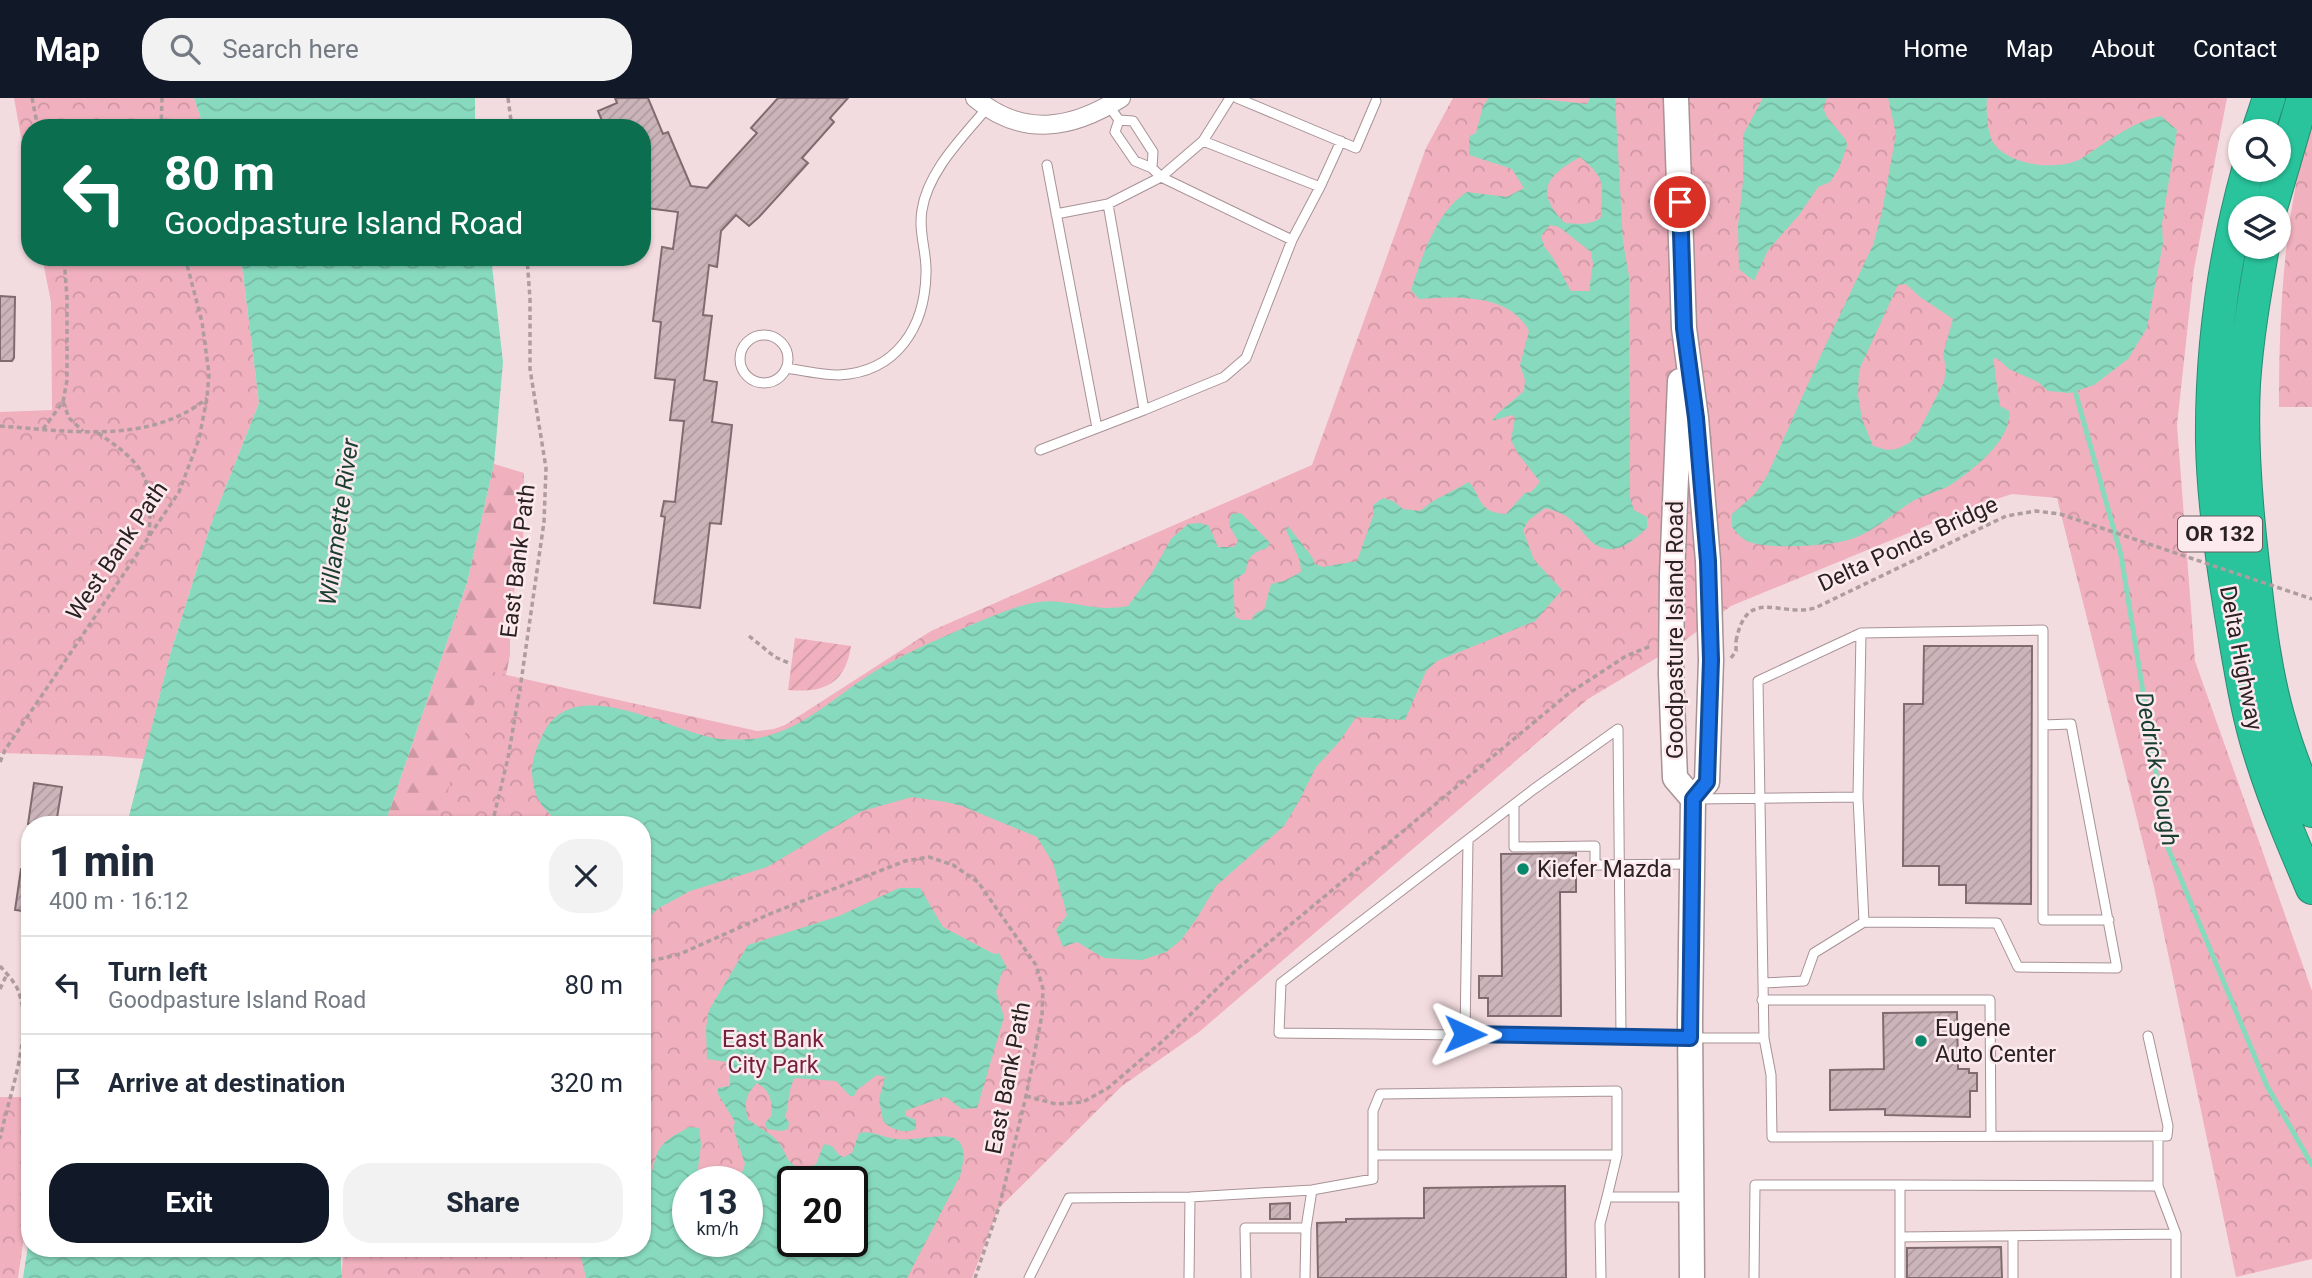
<!DOCTYPE html>
<meta charset="utf-8">
<style>
:root{--surface:#fff;--page:#f2f2f3;--text:#1f2937;--muted:#747a83;--line:#e0e1e3;--accent:#111827}
body{margin:0;font-family:Roboto,sans-serif;background:var(--page);color:var(--text);height:100vh;display:flex;flex-direction:column;font-size:26px;white-space:nowrap}
*{box-sizing:border-box;margin:0}
p{font-size:23px;color:var(--muted)}
.icon{flex:none;width:38px;height:38px;fill:none;stroke:currentColor;stroke-width:2;stroke-linecap:round;stroke-linejoin:round}
.map{position:relative;flex:1;overflow:hidden}
.drawer{position:absolute;left:21px;top:718px;width:630px;height:441px;display:flex;flex-direction:column;background:var(--surface);border-radius:28px;box-shadow:0 2px 5px #0004}
.drawer>*{flex:none}
.top-card{position:absolute;left:21px;top:21px;width:630px;height:147px;border-radius:28px;box-shadow:0 2px 5px #0004;background:#0b6e4f;color:#fff;overflow:hidden}
.buttons{position:absolute;left:2228px;top:21px;display:grid;gap:14px}
.buttons a{display:grid;place-items:center;width:63px;height:63px;border-radius:50%;background:var(--surface);box-shadow:0 2px 5px #0004;font-size:35px}
.speed{position:absolute;left:672px;top:1068px;display:flex;gap:14px;font-size:35px;font-weight:700;text-align:center}
.speed>*{display:grid;place-content:center;width:91px;height:91px;border-radius:50%;background:var(--surface);box-shadow:0 2px 5px #0004;line-height:1}
.speed small{font-size:18px;font-weight:400}
.speed .limit{border:4px solid #111;border-radius:10px;background:#fff;color:#111}
.pin{position:absolute;display:grid;place-items:center;width:60px;height:60px;color:#fff;margin:-30px;border:4px solid #fff;border-radius:50%;box-shadow:0 2px 7px #0007}
.me{position:absolute;width:77px;margin:-38px;rotate:91deg;stroke-linejoin:round;filter:drop-shadow(0 0 5px #0008)}
.turn{display:flex;align-items:center;gap:24px;height:147px;padding:0 28px;font-size:32px}
.turn .icon{width:91px;height:91px;stroke-width:2.5}
.turn b{display:block;font-size:49px;line-height:60px}
.round{display:grid;place-items:center;flex:none;width:74px;height:74px;border-radius:28px;background:var(--page)}
.summary{display:flex;align-items:center;justify-content:space-between;height:119px;padding:0 28px}
h1{font-size:42px;font-weight:800;line-height:52px}
.button{display:flex;gap:14px;margin-top:auto;padding:14px 28px}
.button a{flex:1;height:80px;border-radius:28px;background:var(--accent);color:#fff;font-size:28px;font-weight:800;line-height:80px;text-align:center}
.button a+a{background:var(--page);color:var(--text)}
ul{padding:0;list-style:none}
li{display:flex;align-items:center;gap:21px;height:98px;padding:0 28px;border-top:2px solid var(--line)}
li div{flex:1}
li b{display:block;font-size:26px}
li em{font-style:normal}
header{display:flex;align-items:center;gap:42px;box-sizing:border-box;height:98px;padding:0 35px;background:var(--accent);color:#fff}
header strong{font-size:33px}
nav{display:flex;gap:38px;margin-inline-start:auto;font-size:24px}
.search{width:490px;height:63px;background:var(--page);display:flex;align-items:center;gap:18px;box-sizing:border-box;padding:0 24px;border-radius:28px;color:var(--muted);font-size:26px}
.map>svg:first-child{display:block}
.forest{fill:url(#forest-firs)}
.park{fill:url(#park-crowns);fill-rule:evenodd}
.garden{fill:url(#garden-furrows)}
.water{fill:url(#water-waves);fill-rule:evenodd}
.lines{fill:none;stroke-linecap:round;stroke-linejoin:round}
.stream{stroke:#88dabe;stroke-width:5}
.building{fill:url(#building-hatch);stroke:#806c70;stroke-width:2}
.service-casing{stroke:#a79296;stroke-width:11}
.minor-casing{stroke:#a79296;stroke-width:20}
.secondary-casing{stroke:#a79296;stroke-width:27}
.motorway-casing{stroke:#298b72;stroke-width:34}
.path{stroke:#ae9c9f;stroke-width:3.5;stroke-dasharray:5 3.5;stroke-linecap:butt}
.service{stroke:#fff;stroke-width:9}
.minor{stroke:#fff;stroke-width:18}
.secondary{stroke:#fff;stroke-width:24}
.motorway{stroke:#29c49c;stroke-width:32}
.path-bridge{stroke:#ae9c9f;stroke-width:3.5;stroke-dasharray:5 3.5;stroke-linecap:butt}
.route-casing{stroke:#114b97;stroke-width:18}
.route{stroke:#1a73e8;stroke-width:12}
.poi-dot{fill:#08876a;stroke:#fdeaee;stroke-width:2.5}
.labels{text-anchor:middle;dominant-baseline:central;stroke-width:5;stroke-linejoin:round;paint-order:stroke}
.shield{fill:#fdeaee;stroke:#695d60;stroke-width:2}
.shield-label{font-size:21px;font-weight:bold;fill:#2a2123}
.street-label{font-size:23px;fill:#2a2123;stroke:#fdeaee}
.poi-label{font-size:23px;fill:#2a2123;stroke:#fdeaee;text-anchor:start}
.park-label{font-size:23px;fill:#741f3c;stroke:#fdeaee}
.water-label{font-size:24px;font-style:italic;fill:#193e32;stroke:#fdeaee}
</style>
<header>
<strong>Map</strong>
<div class="search"><svg class="icon" aria-label="search" viewBox="0 0 24 24"><circle cx="10" cy="10" r="6"/><path d="M15 15l6 6"/></svg>Search here</div>
<nav><a>Home</a><a>Map</a><a>About</a><a>Contact</a></nav>
</header>
<div class="map">
<svg width="2312" height="1180" viewBox="0 0 2312 1180">
<defs>
<pattern id="forest-firs" width="22" height="20" patternUnits="userSpaceOnUse" patternTransform="scale(1.75)"><rect width="22" height="20" fill="#f0b0be"/><path d="M5 1l3.5 6h-7zM16 11l3.5 6h-7z" fill="#ce97a3"/></pattern>
<pattern id="park-crowns" width="20" height="18" patternUnits="userSpaceOnUse" patternTransform="scale(1.75)"><rect width="20" height="18" fill="#f0b0be"/><path d="M2 6a3 3 0 1 1 6 0M12 15a3 3 0 1 1 6 0" fill="none" stroke="#ce97a3"/></pattern>
<pattern id="garden-furrows" width="10" height="10" patternUnits="userSpaceOnUse" patternTransform="scale(1.75)"><rect width="10" height="10" fill="#f0b0be"/><path d="M-1 1l2-2M0 10L10 0M9 11l2-2" fill="none" stroke="#ce97a3"/></pattern>
<pattern id="water-waves" width="16" height="10" patternUnits="userSpaceOnUse" patternTransform="scale(1.75)"><rect width="16" height="10" fill="#88dabe"/><path d="M0 5q4-4 8 0t8 0" fill="none" stroke="#76bba3"/></pattern>
<pattern id="building-hatch" width="6" height="6" patternUnits="userSpaceOnUse" patternTransform="scale(1.75)"><rect width="6" height="6" fill="#cbb5ba"/><path d="M-1 1l2-2M0 6l6-6M5 7l2-2" fill="none" stroke="#ae9ba0"/></pattern>
</defs>
<rect width="100%" height="100%" fill="#f3dce0"/>
<path class="forest" d="M494,366l30,9 -1,80 -13,56v46l-33,169h-92l82,-241z"/>
<path class="park" d="M14,0h180l10,30h-174v59z
M1453,0h774l-33,171 -17,156 18,236 117,330v268l-76,18 -82,-390 -97,-389 -45,-4 -45,15 -236,97 -51,38 -92,55 -389,333 -77,54 -124,123 -26,69h-631l3,-30h298v-424h-204l46,-154 273,61 17,-2 11,-4 146,-94 381,-166 114,-317zM688,1083h59v60h-59zM793,1083h59v60h-59z
M2312,19v290h-33c0,-100 5,-193 33,-290z
M42,159h199l18,146 -49,124 -40,128 -26,104 -39,-3 -105,-3v-341l52,-2 -1,-108z
M0,999h30v99l-12,82h-18z"/>
<path class="garden" d="M795,540l56,8c-6,39 -28,47 -63,44z"/>
<path class="water" d="M194,0h281v30h-271z
M1489,0l51,1 47,5 3,-6h25l8,144 6,34 1,222 4,12 13,7v11c-13,12 -30,28 -49,18 -11,-5 -18,-20 -28,-27 -7,-6 -17,-9 -25,-11l-16,12 -6,10 11,30 28,30 -27,31 -98,40 -11,10 -21,49 -49,-3 -17,25 -23,25 -17,34 -15,25 -68,60 -19,32 -16,22 -15,12 -24,8 -38,-2 -27,-16 -14,5 -7,-17 11,-15 -14,-52 -16,-26 -75,-31 -16,-4 -34,-5 -50,14 -95,56 -77,24 -31,17 -17,15v-99h-81c-20,-17 -28,-26 -29,-53 0,-12 5,-24 10,-35 30,-68 131,-2 179,3 12,1 31,1 42,-2 45,-10 80,-48 119,-70 38,-21 80,-39 121,-55 18,-7 37,-13 57,-10 28,3 38,9 68,4l24,-33 19,-34 17,-15 12,-1 9,3 9,21h16l4,-6 -9,-16 2,-11 10,-1 29,30 -3,5c-15,4 -20,10 -21,24l-13,9 2,36 7,3h9l6,-8 7,-2 7,-26 13,-3 17,-9 -1,-11 -14,-31 2,-4 24,31 3,7 8,3 34,-6 16,-45v-11l10,-7 10,3 10,8 17,2 13,-10 36,-19c14,17 8,30 37,32l19,-21 6,-1 9,-10 -23,-30 -6,-12 4,-22 -3,-3 -20,6 5,-7 27,-23 1,-11 -5,-15 9,-34c-19,-38 -74,-35 -110,-32l-8,-9c12,-35 24,-77 56,-98l40,5 17,-9 -12,-19 -43,-14v-19l7,-3 7,-27zM1580,59c29,24 21,27 21,60 -10,9 -24,7 -36,6 -31,-31 -19,-47 15,-66zM1550,127l9,2 32,25 2,12 -4,27h-18l-18,-33 -9,-12 -3,-10z
M1763,0h64l-4,10 4,9 19,23 1,6 -8,22 -9,14 -12,5 -19,28 -31,35 -14,31 -15,-12 -1,-43 5,-45v-46z
M1888,0h99c-1,12 0,38 8,47 16,20 58,25 81,16 6,-2 12,-7 18,-11 21,-14 42,-29 67,-34l16,14 -15,94 1,19 -16,85 -19,31 -34,26 -24,8 -22,-2 -10,-9 -29,-13 -11,-10 -5,-1c3,16 4,32 7,48l9,5c3,29 -34,57 -57,73 -11,7 -27,10 -39,17 -21,13 -40,32 -65,39 -20,6 -82,10 -101,1 -6,-3 -11,-9 -15,-14v-13l23,-20 12,-18 53,-119 53,-112 9,-33 14,-78zM1906,186l14,13 33,22 -10,35 3,14 -2,14 -24,47 -9,13 -14,7 -10,1 -14,-4 -11,-27 -4,-24 1,-25 39,-85z
M241,159h250l12,105 -9,102 -27,119 -82,241h-258l43,-169 40,-128 49,-124z
M899,790h21l23,39 51,27 5,-1 8,15 -5,4 -6,20 8,25 -27,91 -15,1 -16,-12h-3l-38,14 1,5 10,4v9c-11,5 -25,1 -33,-8l-4,-22 6,-22 -8,-2 -20,15 -3,6h-4l-14,-15 -41,-3c-8,12 -5,25 -10,39l4,5 -1,7 -6,2 -15,-2 -2,-6 7,-8c0,-14 -2,-25 -15,-32 -12,12 -13,21 -9,36 9,8 25,15 32,25 9,14 6,22 27,25l9,-5 8,-20 8,2 7,9 5,2 8,-4 7,-20c14,-3 24,5 38,6 30,4 80,-23 63,37l-53,102h-321l-6,-26 4,-4h58v-57c12,-12 10,-30 18,-43 7,-10 19,-15 29,-21l10,1 2,17 -3,24 10,12h-20v60h59v-60h-8l6,-17 -12,-36 2,-6 -17,-28v-6l12,-2v-19l-3,-5 -20,-3 -1,-31 3,-18 39,-65 91,-29zM852,1083v60h-59v-60z
M30,1135v15h310l2,30h-319z"/>
<g class="lines">
<path class="stream" d="M2075,293l46,164 47,293 99,238 45,79"/>
</g>
<path class="building" d="M615,0h33l15,36 5,-2 23,54 16,2 50,-55 -6,-5 27,-30h70l-18,20 4,4 -32,36 6,5 -49,54 -10,9 -13,-11 -15,16 -4,36 -8,-2 -6,50 9,1 -8,64 13,2 -5,40 20,3 -11,99 -11,-1 -10,85 -46,-5 11,-86 -4,-1 3,-15 11,1 9,-81 -14,-1 5,-40 -20,-2 6,-56 -8,-1 9,-74 11,2 5,-37 -31,-4 -5,-11v-69h-37l-7,-17 19,-8z
M0,198l15,1 -1,61 -2,3h-12z
M1924,548h108l-1,258 -65,-1v-18h-27v-19h-36l1,-162h19z
M34,685l28,4 -6,37h-28z
M1576,755v39h-16l1,124h-73v-18h-9v-22h23l-1,-122z
M21,771l9,1v42l-15,-2z
M1957,914l1,57h11v4h8v18h-7v26l-85,-2v-6l-55,1v-40l54,-1 -1,-56z
M1565,1088l1,92h-248l-1,-55 29,-1v-3l78,-1v-30z
M1290,1105v16h-20v-15z
M2001,1149l1,31h-95v-30z"/>
<g class="lines">
<defs>
<path id="service" d="M1237,0l119,50 20,-47
M1109,8l10,14 14,1 20,31 -1,16
M1203,43l27,-43
M1047,67l50,263
M1320,89l21,-46
M1108,106l36,206 80,-33 22,-19 46,-118 28,-53 -117,-46 -42,36 131,63
M1056,116l52,-10 53,-27 -9,-9 -17,-7 -20,-29 4,-12
M740 261a24 24 0 1 1 48 0a24 24 0 1 1-48 0Z
M787,270c17,3 35,7 52,7 58,-3 86,-48 87,-102 1,-21 -8,-41 -4,-63 6,-39 41,-73 65,-102
M1040,352l104,-40
M1861,535l-103,48 5,302 41,-2 10,-28 50,-31
M1858,699l3,-164 182,-3v290h66
M1698,701l160,-2 6,125 133,1 21,44 99,1 -46,-244 -28,1
M1514,707v42l81,-1v19l95,-1
M1762,902h228l1,136
M1465,936l3,-193
M1621,938l-3,-307 -84,60 -253,194 -2,50c162,1 323,5 485,5l-1,-55
M1764,940l7,37 1,62 395,-1 1,-10 -20,-90
M1900,1087l258,1v-50
M2158,1088l18,48
M1607,1099l10,-42v-64l-237,3 -7,17v44h244
M1900,1139l276,-3v44
M1029,1180l40,-80 121,-1 122,-7 61,-11v-24
M1189,1180l1,-81
M1246,1180l-1,-50h61
M1305,1180l1,-50 6,-38
M1601,1180l-1,-54 7,-27h83
M1754,1180l1,-93h145v93
M2013,1180v-42"/>
<path id="minor" d="M975,0c48,40 97,31 146,0"/>
<path id="secondary" d="M1676,0l8,230 12,90 12,143 3,99 -4,122 -14,17 -3,221 2,258
M1680,283l-8,194 -1,99 4,104 18,21"/>
<path id="motorway" d="M2258,33l11,-33
M2248,72c-24,87 -37,181 -36,272 1,59 10,120 20,179 8,46 15,94 30,139 14,44 32,86 50,128
M2271,110l32,-110
M2263,149c-8,45 -16,91 -19,137 -3,60 2,120 9,180 6,54 12,110 28,162 8,29 20,57 31,85"/>
</defs>
<use href="#service" class="service-casing"/>
<use href="#minor" class="minor-casing"/>
<use href="#secondary" class="secondary-casing"/>
<use href="#motorway" class="motorway-casing"/>
<path class="path" d="M32,0l6,30
M508,0l4,30
M161,30l1,-30
M63,304l6,16 14,13
M0,328c68,5 151,19 207,-28
M43,331l20,-27 4,-22v-82l-3,-41
M98,335c48,33 55,44 51,103
M749,538l26,21 16,7
M1731,560l5,-7v-10
M0,664l5,-12 174,-258 20,-53 8,-41 2,-24 -7,-52 -17,-65
M492,726l16,-66 13,-76 23,-160 2,-54 -16,-99v-70l-3,-42
M642,865l38,-9 92,-41 133,-52 24,-4 24,8 25,17 58,83 7,24 -1,26 -16,81 -26,108 -25,74
M0,868c7,8 16,17 19,27 15,40 -11,105 -19,146
M0,891l7,-15
M1026,998l30,8 27,-2 25,-14 56,-48 72,-70 332,-276 58,-38 25,-10"/>
<use href="#service" class="service"/>
<use href="#minor" class="minor"/>
<use href="#secondary" class="secondary"/>
<use href="#motorway" class="motorway"/>
<path class="path-bridge" d="M1736,543c11,-56 44,-23 79,-33l191,-92 30,-5 24,3 252,85"/>
</g>
<g class="lines">
<defs>
<path id="route" d="M1465,936l225,4 3,-239 14,-17 4,-122 -3,-99 -12,-143 -12,-90 -4,-126"/>
</defs>
<use href="#route" class="route-casing"/>
<use href="#route" class="route"/>
</g>
<g class="poi-dot">
<circle cx="1523" cy="771" r="7"/>
<circle cx="1921" cy="943" r="7"/>
</g>
<g class="labels">
<rect class="shield" x="2178" y="418.5" width="84" height="35" rx="5"/>
<g class="shield-label">
<text x="2220" y="436">OR 132</text>
</g>
<g class="street-label">
<text transform="translate(1908 446) rotate(-25)">Delta Ponds Bridge</text>
<text transform="translate(117 453) rotate(-56)">West Bank Path</text>
<text transform="translate(518 463) rotate(-83)">East Bank Path</text>
<text transform="translate(1675 532) rotate(-90)">Goodpasture Island Road</text>
<text transform="translate(2241 560) rotate(79)">Delta Highway</text>
<text transform="translate(1008 980) rotate(-79)">East Bank Path</text>
</g>
<g class="poi-label">
<text x="1537" y="771">Kiefer Mazda</text>
<text x="1935" y="930">Eugene<tspan x="1935" dy="26">Auto Center</tspan></text>
</g>
<g class="park-label">
<text x="773" y="941">East Bank<tspan x="773" dy="26">City Park</tspan></text>
</g>
<g class="water-label">
<text transform="translate(339 424) rotate(-82)">Willamette River</text>
<text transform="translate(2157 671) rotate(80)">Dedrick Slough</text>
</g>
</g>
</svg>
<div class="buttons">
<a><svg class="icon" aria-label="search" viewBox="0 0 24 24"><circle cx="10" cy="10" r="6"/><path d="M15 15l6 6"/></svg></a>
<a><svg class="icon" aria-label="layers" viewBox="0 0 24 24"><path d="M12 4l9 5-9 5-9-5zM3 14l9 5 9-5"/></svg></a>
</div>
<div class="speed"><div>13<small>km/h</small></div><div class="limit">20</div></div>
<div class="pin" style="left:1680px;top:104px;background:#d93025"><svg class="icon" aria-label="arrive" viewBox="0 0 24 24"><path d="M6 21V4h12l-3 4 3 4H6"/></svg></div>
<svg class="me" style="left:1465px;top:936px" viewBox="-20 -20 40 40"><path d="M0-17L14 15 0 8-14 15z" fill="#1a73e8" stroke="#fff" stroke-width="4"/></svg>
<div class="top-card">
<div class="turn"><svg class="icon" aria-label="left" viewBox="0 0 24 24"><path d="M17 20v-9H6M10 6l-5 5 5 5"/></svg><div><b>80 m</b>Goodpasture Island Road</div></div>
</div>
<section class="drawer">
<div class="summary"><div><h1>1 min</h1><p>400 m · 16:12</p></div><a class="round"><svg class="icon" aria-label="close" viewBox="0 0 24 24"><path d="M6 6l12 12M18 6L6 18"/></svg></a></div>
<ul>
<li><svg class="icon" aria-label="left" viewBox="0 0 24 24"><path d="M17 20v-9H6M10 6l-5 5 5 5"/></svg><div><b>Turn left</b><p>Goodpasture Island Road</p></div><em>80 m</em></li>
<li><svg class="icon" aria-label="arrive" viewBox="0 0 24 24"><path d="M6 21V4h12l-3 4 3 4H6"/></svg><div><b>Arrive at destination</b></div><em>320 m</em></li>
</ul>
<div class="button"><a>Exit</a><a>Share</a></div>
</section>
</div>
